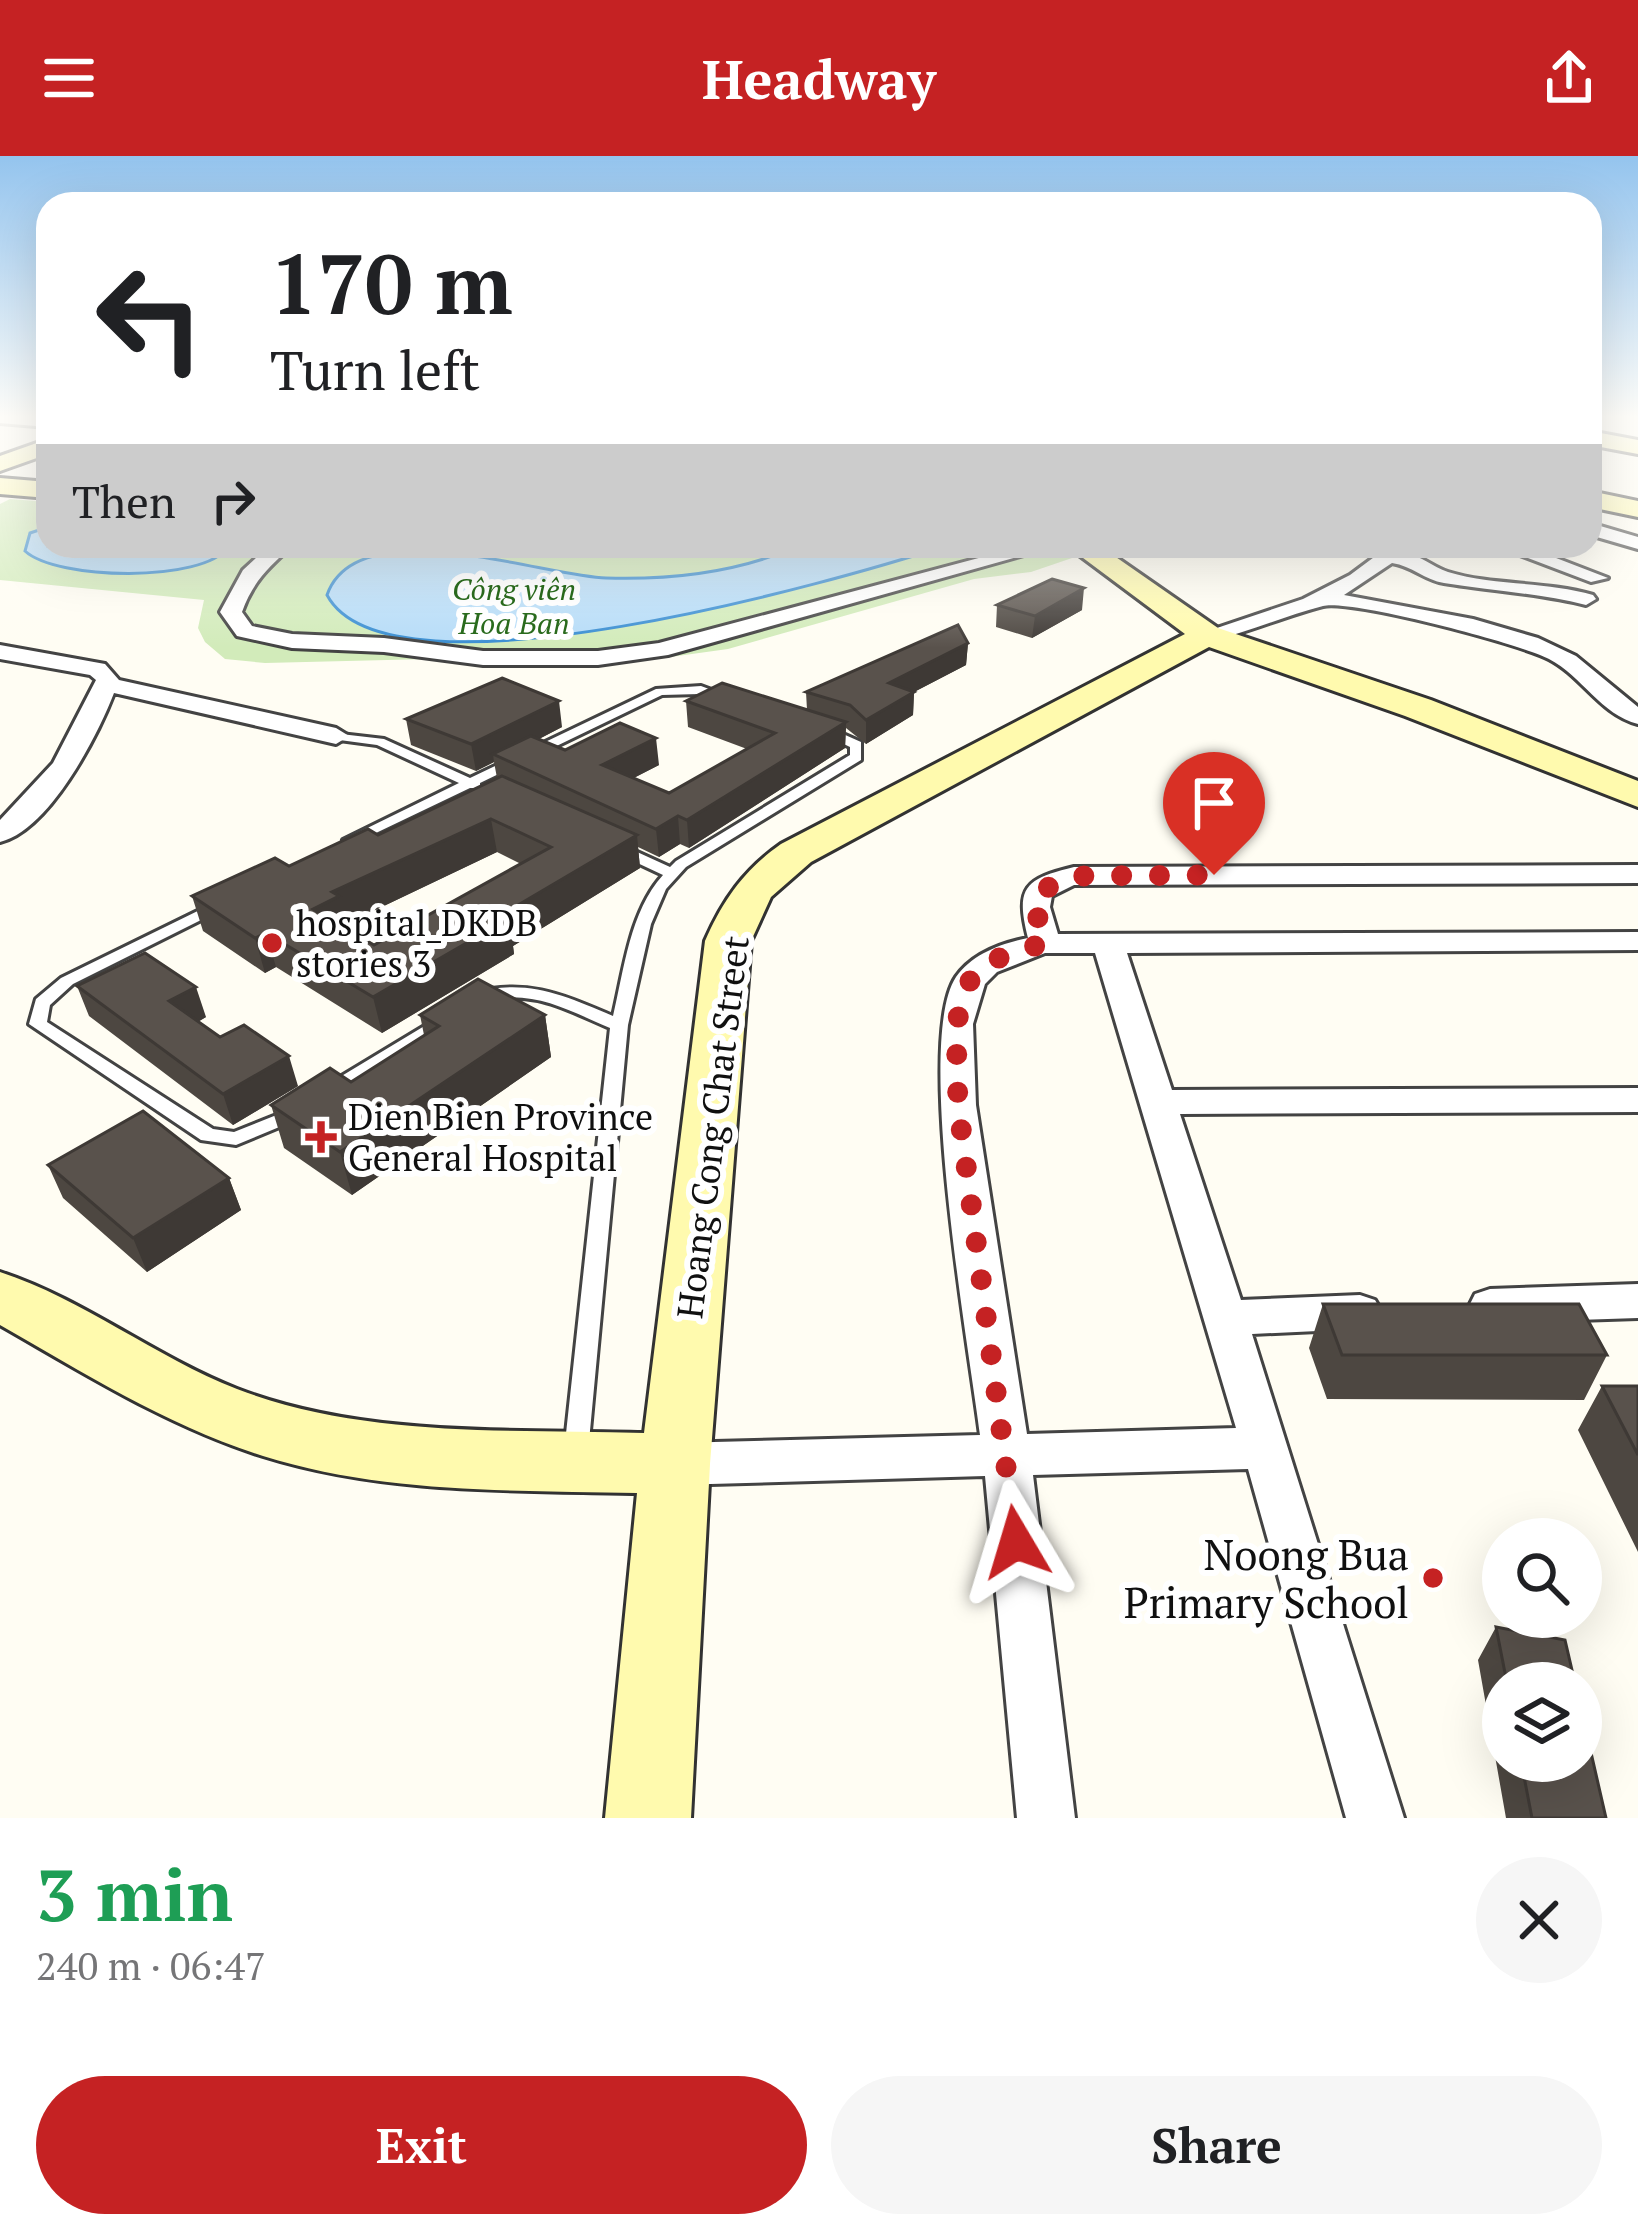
<!DOCTYPE html>
<meta charset="utf-8">
<style>
:root{--surface:#fff;--page:#f6f6f6;--text:#202124;--muted:#757577;--accent:#c52223}
body{margin:0;font-family:"PT Serif",serif;background:var(--page);color:var(--text);height:100vh;display:flex;flex-direction:column;font-size:45px;white-space:nowrap}
*{box-sizing:border-box;margin:0}
p{font-size:39px;color:var(--muted)}
.icon{flex:none;width:66px;height:66px;fill:none;stroke:currentColor;stroke-width:2;stroke-linecap:round;stroke-linejoin:round}
.map{position:relative;height:1662px;overflow:hidden}
.panel{display:flex;flex-direction:column;background:var(--surface);flex:1}
.panel>*{flex:none}
.hud{position:absolute;left:36px;top:36px;width:1566px;height:366px;border-radius:36px;box-shadow:0 12px 48px #0002;background:#fff;color:var(--text);overflow:hidden}
.buttons{position:absolute;left:1482px;top:1362px;display:grid;gap:24px}
.buttons a{display:grid;place-items:center;width:120px;height:120px;border-radius:50%;background:var(--surface);box-shadow:0 12px 48px #0002;font-size:60px}
.pin{position:absolute;display:grid;place-items:center;width:102px;height:102px;color:#fff;margin:-123px -51px;border-radius:50% 50% 50% 0;rotate:-45deg;box-shadow:0 0 12px #0007}
.pin .icon{rotate:45deg}
.me{position:absolute;width:132px;margin:-66px;rotate:353deg;stroke-linejoin:round;filter:drop-shadow(0 0 9px #0008)}
.turn{display:flex;align-items:center;gap:42px;height:252px;padding:0 36px;font-size:54px}
.turn .icon{width:156px;height:156px;stroke-width:2.5}
.turn b{display:block;font-size:84px;line-height:102px}
.then{display:flex;align-items:center;height:114px;padding:0 36px;background:#0003;gap:24px;font-size:45px}
.round{display:grid;place-items:center;flex:none;width:126px;height:126px;border-radius:63px;background:var(--page)}
.summary{display:flex;align-items:center;justify-content:space-between;height:204px;padding:0 36px}
h1{font-size:72px;font-weight:600;line-height:90px;color:#1e9e55}
.button{display:flex;gap:24px;margin-top:auto;padding:24px 36px}
.button a{flex:1;height:138px;border-radius:72px;background:var(--accent);color:#fff;font-size:48px;font-weight:600;line-height:138px;text-align:center}
.button a+a{background:var(--page);color:var(--text)}
header{display:flex;justify-content:space-between;align-items:center;height:156px;padding:0 36px;background:var(--accent);color:#fff;font-size:54px;font-weight:600}
.map>svg:first-child{display:block}
.green{fill:#d2ebba}
.water{fill:#b6dcf8;stroke:#3a8ed2;stroke-width:3}
.lines{fill:none;stroke-linecap:round;stroke-linejoin:round}
.lane-casing{stroke:#434343;stroke-width:6}
.street-casing{stroke:#434343;stroke-width:6}
.secondary-casing{stroke:#323232;stroke-width:6}
.lane{fill:#fff;fill-rule:evenodd}
.street{fill:#fff;fill-rule:evenodd}
.secondary{fill:#fffaae;fill-rule:evenodd}
.wall{fill:#4d4741;fill-rule:evenodd}
.shaded-wall{fill:#3e3935}
.building{fill:#59524c;stroke:#3e3935;stroke-width:3;fill-rule:evenodd}
.route{stroke:#c52223;stroke-width:21;stroke-dasharray:0 37.8}
.poi-dot{fill:#c52223;stroke:#fff;stroke-width:4.5}
.labels{text-anchor:middle;dominant-baseline:central;stroke-width:12;stroke-linejoin:round;paint-order:stroke}
.far-park-label{font-size:30px;font-style:italic;fill:#2a6b1d;stroke:#fff}
.poi-label{font-size:36px;fill:#101010;stroke:#fff;text-anchor:start}
.street-label{font-size:36px;fill:#101010;stroke:#fff}
.near-poi-label{font-size:42px;fill:#101010;stroke:#fff;text-anchor:end}
</style>
<header><svg class="icon" aria-label="menu" viewBox="0 0 24 24"><path d="M4 6h16M4 12h16M4 18h16"/></svg>Headway<svg class="icon" aria-label="share" viewBox="0 0 24 24"><path d="M12 15V3M7 8l5-5 5 5M5 13v7h14v-7"/></svg></header>
<div class="map">
<svg width="1638" height="1662" viewBox="0 0 1638 1662">
<rect width="100%" height="100%" fill="#fffdf3"/>
<path class="green" d="M10,343l38,3v44h1014l13,11 -44,15 -57,7 -246,70 -94,13 -86,6 -120,-9 -163,4 -40,-4 -20,-17 -7,-14 6,-28 -204,-20v-76z"/>
<path class="water" d="M48,371v19l180,1c-24,36 -172,33 -203,4l5,-18z
M798,390h147c-101,33 -556,165 -618,49 30,-86 216,-19 279,-17 65,2 133,-6 192,-32z"/>
<g class="lines">
<defs>
<path id="lane" d="M701,530l32,12 -6,4 -27,-8 -38,1 -182,88v5h-10l-115,55 -5,1 -7,-4 116,-57 -82,-38 -45,-6v-6l52,6 86,39 186,-89z
M825,570l36,16v18l-175,107 -20,22 -15,35 -23,101 -40,427 -4,7 -8,3 -8,-3 -4,-7 46,-424c-47,-20 -79,-40 -132,-26l-8,-5 2,-4c55,-15 91,2 141,23 11,-46 17,-105 50,-141l-49,-23 -2,-3 2,-3h10l46,21 6,-6 174,-106v-8l-29,-14 -2,-3z
M214,747l8,5 -3,3 -146,73 -23,21 -3,17 166,107 21,3 60,-24 7,2 2,4 -2,4 -65,27 -35,-5 -172,-116 7,-25 25,-21z
M441,860l6,1 3,4 -3,4 -110,69h-12l-3,-4 3,-4z"/>
<path id="street" d="M0,259l48,2v10l-48,-4z
M1590,367l48,14v12l-48,-14z
M269,390h23c-23,21 -39,35 -50,66l10,14 40,8 92,4 99,13h115l61,-8 365,-97h32l-388,109 -70,10h-115l-99,-13 -92,-4 -55,-12 -17,-24 23,-42z
M1389,390h22l-7,7c19,3 28,14 44,19 45,14 98,9 145,23l3,4 -10,6c-47,-12 -94,-14 -142,-22 -19,-3 -32,-17 -52,-20l-48,32 129,24 65,19 38,18 62,51v17c-37,-9 -56,-48 -89,-65 -31,-16 -199,-60 -226,-53 -39,10 -76,27 -116,36l-11,-7 107,-36 47,-24z
M1496,390h29l83,32 -17,4z
M0,489l105,19 14,16 217,48 13,8 -13,8 -222,-51c-17,44 -65,137 -114,149v-22l53,-57 43,-83 -6,-5 -90,-16z
M1638,709v18l-564,2 -22,11 -2,11 8,27 580,-2v18l-511,3 45,137 466,-2v24l-458,2 61,186 119,-5 15,5 7,12 -7,12 -15,5 -108,5 152,484h-58l-98,-349 -215,6 42,343h-58l-32,-342 -310,9 -17,-6 -7,-15 7,-15 17,-6 305,-8c-11,-88 -66,-395 -24,-458 16,-23 46,-34 72,-39 -13,-51 -3,-59 46,-71zM1045,797h50l141,475 -209,6 -51,-329 -3,-81 12,-40 12,-12z
M1638,1128v34l-148,5 -15,-5 -6,-12 6,-12 15,-5z"/>
<path id="secondary" d="M1590,275l48,9v14l-48,-9z
M48,283v15l-48,17v-15z
M0,322l48,4v16l-48,-4z
M1590,335l48,10v16l-48,-10z
M1067,390h33l118,82 213,72 207,81v26l-233,-91 -196,-69 -398,215 -40,35 -20,44 -41,523 -19,354h-86l32,-325c-125,-3 -253,1 -374,-37 -95,-30 -177,-82 -263,-131v-53c83,27 155,85 237,117 128,49 273,40 407,44l61,-492c18,-41 39,-71 76,-97l404,-210z"/>
</defs>
<use href="#lane" class="lane-casing"/>
<use href="#street" class="street-casing"/>
<use href="#secondary" class="secondary-casing"/>
<use href="#lane" class="lane"/>
<use href="#street" class="street"/>
<use href="#secondary" class="secondary"/>
</g>
<path class="wall" d="M997,449l85,5 -50,28 -36,-11z
M968,487l-2,22 -52,27 -1,23 -47,29 -20,-16 -1,20 -156,100 -9,-4 -21,13 -21,-10 2,21 -127,78 1,8 -132,79 -106,-66 -11,6 -62,-42 -11,-35 97,-30 89,-31 119,-57 -3,-16 -18,9 -65,-26 -5,-26 156,8 -23,12 26,11 94,15 -26,13 36,15 78,-44 -59,-22 -2,-26 121,9 -1,-18zM497,696l24,12 -147,81 -27,-15 -1,-6z
M77,830l129,31 -8,5 100,64 -65,39 -144,-109z
M420,859h125l6,42 -199,138 -68,-47 -13,-43 80,-23 73,-47z
M48,1009l181,13 12,32 -94,62 -84,-74z
M1323,1148l284,51 -23,45 -257,-1 -18,-51z
M1602,1230h36v166l-60,-122z
M1496,1471l79,56h-72v78h78l25,57h-100l-28,-158z"/>
<path class="shaded-wall" d="M1084,432l-2,22 -50,28 3,-22z
M968,487l-2,22 -52,27 -1,23 -47,29v-24l23,-37z
M559,545l3,26 -60,31 -9,-4 1,8 -18,9 -5,-27z
M846,566l-1,26 -156,100 -2,-28z
M656,582l3,27 -54,28 -3,-28z
M678,660l2,28 -21,13 -3,-28z
M491,663l6,33 -151,72 2,6 -35,-21 19,-17z
M637,679l3,33 -127,78 1,8 -132,79 -9,-36 128,-82z
M266,777l10,34 -11,6 -10,-35z
M196,831l10,30 -27,15 -10,-31z
M545,859l6,42 -199,138 -12,-43z
M289,900l9,30 -65,39 -10,-31z
M229,1022l12,32 -94,62 -14,-34z"/>
<path class="building" d="M1052,423l32,9 -49,28 -38,-11z
M958,469l10,18 -79,40 25,9 -48,28 -16,-15 -44,-13z
M502,522l57,23 -88,43 -65,-25z
M722,527l124,39 -159,98 -9,-4 -22,13 -163,-75 38,-18 34,14 55,-27 36,15 -54,27 67,28 106,-60 -89,-32z
M502,620l135,59 -136,80 7,4 -135,78 -107,-64 -11,5 -63,-42 83,-38 14,8 79,-37 10,6zM491,663l60,28 -177,98 -61,-36 26,-13 -7,-4z
M145,797l51,34 -27,14 51,36 24,-12 45,31 -66,38 -146,-108z
M478,823l67,36 -205,137 -69,-47 59,-37 21,14 88,-56 -19,-11z
M143,955l86,67 -96,60 -85,-73z
M1323,1148h256l28,51h-265z
M1602,1230h36v69z
M1496,1471l69,13 10,43h-68z
M1581,1553l25,109h-74l-11,-57h60z"/>
<linearGradient id="sky" x2="0" y2="1"><stop stop-color="#94c4ee"/><stop offset="0.53" stop-color="#fffefa"/><stop offset="1" stop-color="#fffefa" stop-opacity="0"/></linearGradient>
<rect width="1638" height="492" fill="url(#sky)"/>
<g class="lines">
<path class="route" d="M1016,1386l-58,-437 -2,-81 14,-43 16,-17 33,-15 26,-5 -10,-37 3,-15 36,-16 140,-1"/>
</g>
<g class="poi-dot">
<circle cx="272" cy="787" r="12"/>
<path d="M315 963h12v12h12v12h-12v12h-12v-12h-12v-12h12z"/>
<circle cx="1433" cy="1422" r="12"/>
</g>
<g class="labels">
<g class="far-park-label">
<text x="514" y="433">Công viên<tspan x="514" dy="34">Hoa Ban</tspan></text>
</g>
<g class="poi-label">
<text x="296" y="766">hospital_DKDB<tspan x="296" dy="41">stories 3</tspan></text>
<text x="348" y="960">Dien Bien Province<tspan x="348" dy="41">General Hospital</tspan></text>
</g>
<g class="street-label">
<text transform="translate(712 971) rotate(-83)">Hoang Cong Chat Street</text>
</g>
<g class="near-poi-label">
<text x="1409" y="1398">Noong Bua<tspan x="1409" dy="48">Primary School</tspan></text>
</g>
</g>
</svg>
<div class="buttons">
<a><svg class="icon" aria-label="search" viewBox="0 0 24 24"><circle cx="10" cy="10" r="6"/><path d="M15 15l6 6"/></svg></a>
<a><svg class="icon" aria-label="layers" viewBox="0 0 24 24"><path d="M12 4l9 5-9 5-9-5zM3 14l9 5 9-5"/></svg></a>
</div>
<div class="pin" style="left:1214px;top:719px;background:#d93025"><svg class="icon" aria-label="arrive" viewBox="0 0 24 24"><path d="M6 21V4h12l-3 4 3 4H6"/></svg></div>
<svg class="me" style="left:1016px;top:1386px" viewBox="-20 -20 40 40"><path d="M0-17L14 15 0 8-14 15z" fill="#c52223" stroke="#fff" stroke-width="4"/></svg>
<div class="hud">
<div class="turn"><svg class="icon" aria-label="left" viewBox="0 0 24 24"><path d="M17 20v-9H6M10 6l-5 5 5 5"/></svg><div><b>170 m</b>Turn left</div></div>
<div class="then">Then<svg class="icon" aria-label="right" viewBox="0 0 24 24"><path d="M7 20v-9h11M14 6l5 5-5 5"/></svg></div>
</div>
</div>
<section class="panel">
<div class="summary"><div><h1>3 min</h1><p>240 m · 06:47</p></div><a class="round"><svg class="icon" aria-label="close" viewBox="0 0 24 24"><path d="M6 6l12 12M18 6L6 18"/></svg></a></div>
<div class="button"><a>Exit</a><a>Share</a></div>
</section>
